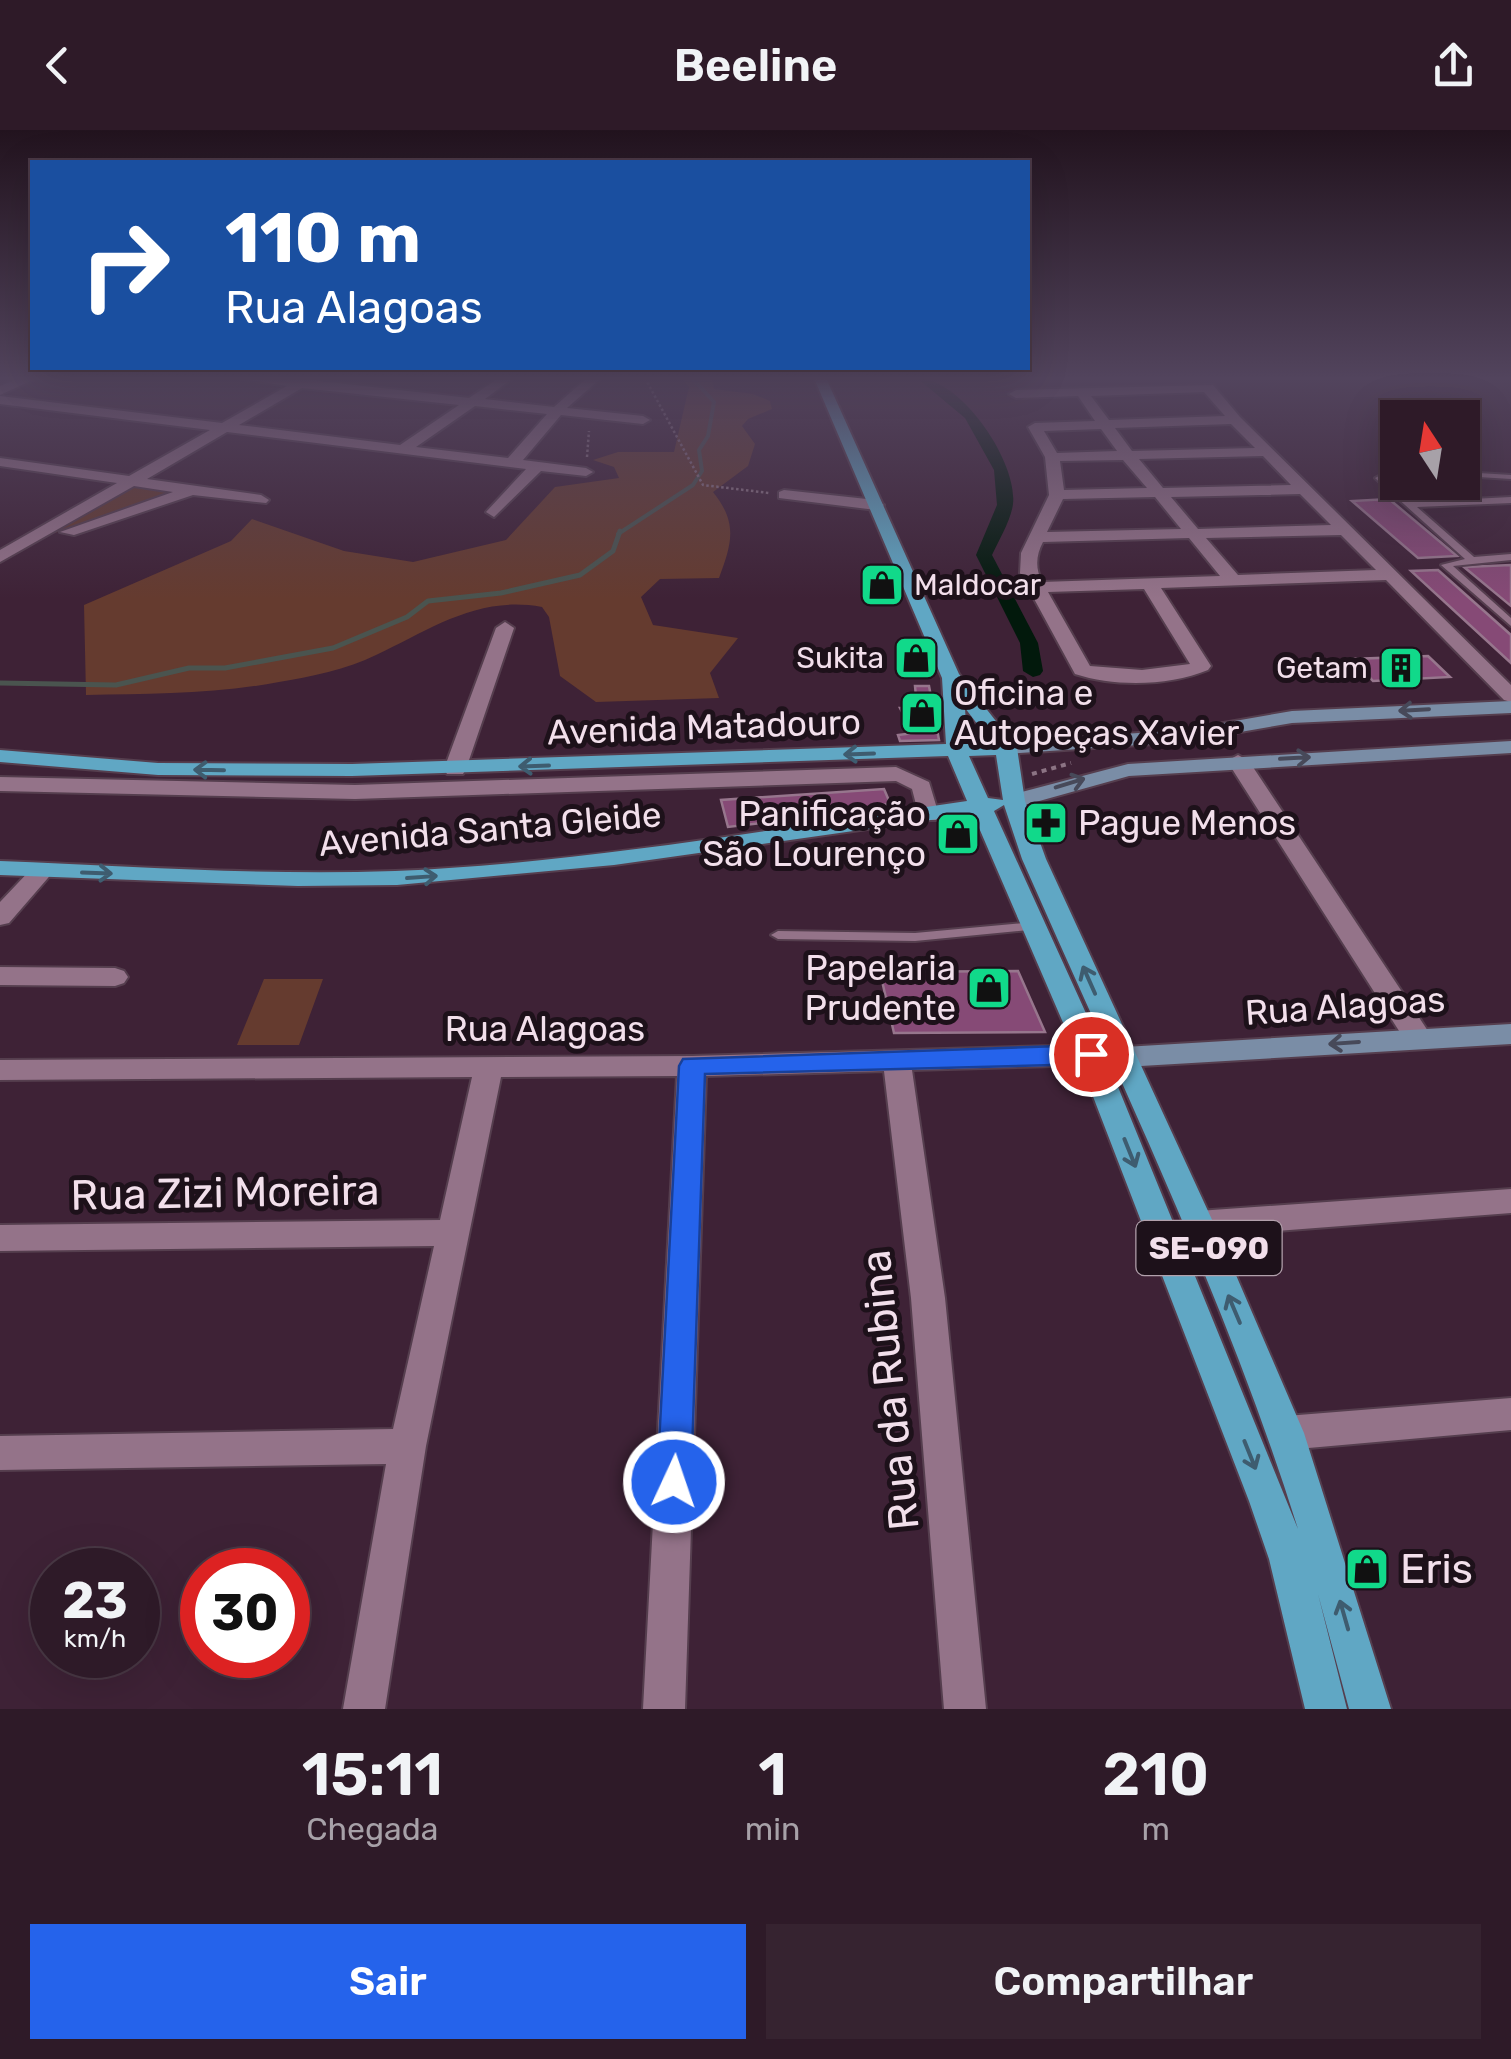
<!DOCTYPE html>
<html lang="pt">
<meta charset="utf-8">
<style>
:root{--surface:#2e1a28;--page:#362330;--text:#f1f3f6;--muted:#a7a1a8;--line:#493845;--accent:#2563eb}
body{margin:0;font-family:Rubik,sans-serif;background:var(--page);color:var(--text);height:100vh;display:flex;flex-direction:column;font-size:38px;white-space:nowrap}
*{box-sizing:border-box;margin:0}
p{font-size:32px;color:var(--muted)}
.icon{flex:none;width:55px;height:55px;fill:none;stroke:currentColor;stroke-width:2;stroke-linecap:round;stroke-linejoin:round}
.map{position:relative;height:1579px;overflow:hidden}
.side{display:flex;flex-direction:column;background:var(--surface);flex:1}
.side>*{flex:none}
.guide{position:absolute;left:30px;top:30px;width:1000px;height:210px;border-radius:0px;box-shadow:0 10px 40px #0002,0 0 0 2px var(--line);background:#1a4fa0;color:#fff;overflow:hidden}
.needle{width:65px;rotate:348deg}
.fabs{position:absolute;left:1380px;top:270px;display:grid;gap:20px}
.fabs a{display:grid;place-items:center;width:100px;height:100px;border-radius:0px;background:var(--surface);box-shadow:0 10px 40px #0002,0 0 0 2px var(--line);font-size:50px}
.speed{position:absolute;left:30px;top:1418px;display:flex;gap:20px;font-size:50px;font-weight:700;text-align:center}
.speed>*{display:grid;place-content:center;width:130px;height:130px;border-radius:50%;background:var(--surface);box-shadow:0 10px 40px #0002,0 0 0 2px var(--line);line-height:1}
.speed small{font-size:25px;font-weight:400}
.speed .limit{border:15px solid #d22;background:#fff;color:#111}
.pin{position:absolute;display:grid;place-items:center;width:85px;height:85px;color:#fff;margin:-42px;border:5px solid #fff;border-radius:50%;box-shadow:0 2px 10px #0007}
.me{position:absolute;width:110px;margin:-55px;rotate:3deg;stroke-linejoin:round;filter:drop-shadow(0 0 8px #0008)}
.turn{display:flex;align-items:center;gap:35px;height:210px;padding:0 30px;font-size:45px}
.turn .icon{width:130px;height:130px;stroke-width:2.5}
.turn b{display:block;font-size:70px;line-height:85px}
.eta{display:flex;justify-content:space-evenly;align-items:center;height:170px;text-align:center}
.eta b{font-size:60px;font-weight:600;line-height:70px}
.primary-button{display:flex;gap:20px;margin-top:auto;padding:20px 30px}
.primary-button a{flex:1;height:115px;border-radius:0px;background:var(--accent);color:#fff;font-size:40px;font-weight:600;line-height:115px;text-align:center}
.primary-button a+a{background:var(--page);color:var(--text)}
header{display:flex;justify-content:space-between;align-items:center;height:130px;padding:0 30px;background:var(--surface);font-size:45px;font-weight:600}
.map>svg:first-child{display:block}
.green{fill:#653b2f}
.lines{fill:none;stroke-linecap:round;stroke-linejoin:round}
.stream-far1{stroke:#4a544f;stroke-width:4}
.stream{stroke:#4a544f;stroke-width:5}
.canal{fill:#02190c;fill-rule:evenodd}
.building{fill:#864a76;stroke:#97768d;stroke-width:2.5}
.lane-casing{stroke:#553e4e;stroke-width:4}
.street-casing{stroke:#553e4e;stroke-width:4}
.secondary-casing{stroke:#553e4e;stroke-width:4}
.primary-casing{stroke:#553e4e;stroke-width:4}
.path-far1{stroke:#8c7484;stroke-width:2.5;stroke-dasharray:2.5 2.5;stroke-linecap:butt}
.path{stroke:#8c7484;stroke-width:4;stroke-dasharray:5 5;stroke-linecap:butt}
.lane{fill:#947389;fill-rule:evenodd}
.street{fill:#947389;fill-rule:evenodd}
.secondary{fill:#7a8da6;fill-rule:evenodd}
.primary{fill:#60a7c4;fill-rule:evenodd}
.oneway{stroke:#474959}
.oneway2{stroke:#3e5c6f}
.route{fill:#2563eb;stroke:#184099;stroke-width:2.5}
.labels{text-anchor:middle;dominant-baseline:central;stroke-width:10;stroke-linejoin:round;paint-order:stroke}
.far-poi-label{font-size:30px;fill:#f2dfeb;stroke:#1d111a;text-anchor:end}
.shield{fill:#1d111a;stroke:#b2a1ac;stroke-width:2.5}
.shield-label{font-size:32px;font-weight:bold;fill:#f2dfeb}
.poi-label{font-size:35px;fill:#f2dfeb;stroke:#1d111a;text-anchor:start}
.street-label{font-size:35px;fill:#f2dfeb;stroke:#1d111a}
.near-street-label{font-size:42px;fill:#f2dfeb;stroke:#1d111a}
.near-poi-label{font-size:42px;fill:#f2dfeb;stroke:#1d111a;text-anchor:start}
</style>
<header><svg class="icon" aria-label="back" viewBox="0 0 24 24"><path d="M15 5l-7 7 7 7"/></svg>Beeline<svg class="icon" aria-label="share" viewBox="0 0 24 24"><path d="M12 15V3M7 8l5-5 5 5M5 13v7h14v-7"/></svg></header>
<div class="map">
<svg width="1511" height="1579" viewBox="0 0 1511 1579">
<rect width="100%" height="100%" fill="#3e2236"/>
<path class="green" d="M681,248h31l2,11 39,5 17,7 2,8 -24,10 -6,7 13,18 -7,22 -35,26c25,31 19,51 6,86l-59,1 -19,18 12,28 85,13 -28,35 9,25 -123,4 -36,-26 -11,-59 -7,-10c-64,-12 -111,22 -166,48 -28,14 -67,22 -97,27 -63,12 -129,12 -193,13l-2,-90 147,-64 21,-22 92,32 69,11 93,-22 49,-53 64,-9 -5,-11 -21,-7 25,-8h56l15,-65z
M132,355l42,6 -119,42z
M264,849h59l-24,66h-62z"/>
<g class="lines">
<path class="stream-far1" d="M618,404l75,-49 9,-14 -3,-21 9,-14 6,-34 -22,-24"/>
<path class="stream" d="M0,553l116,2 73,-17h36l108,-20 74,-31 21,-16 73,-8 79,-18 33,-24 7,-20"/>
<path class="canal" d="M917,248c44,0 101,84 96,126 -2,16 -14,36 -21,51l46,88 5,28 -3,4 -7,2 -10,-6 -3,-28 -44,-88 21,-50 -3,-35 -29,-52z"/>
</g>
<path class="building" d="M1389,369l68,57 -39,2 -66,-57z
M1511,435v41l-47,-39z
M1438,440l73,65v28l-100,-92z
M1428,526l22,21 -77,4 -20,-22z
M915,556h14l10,54 -39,1 -2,-6 24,-3 -4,-17 -16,-3 -2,-4h17z
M884,659l6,14 -24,8 -138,16 -7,-27z
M1018,841l27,61 -151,1 -14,-61z"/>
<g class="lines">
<defs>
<path id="lane" d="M1462,342l49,3v4l-49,-3z
M1398,345v5h-12l26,22 99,-5v6l-94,4 57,50 37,-3v6l-58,6 58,52v8l-70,-61 24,-6 -90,-81 4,-2z
M1034,792l7,4 -2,3 -124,12 -137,-2 -7,-4 7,-4 137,2z"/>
<path id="street" d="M20,248h17l-37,17v-9z
M237,248l65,1 167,19 30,-20h14l-28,21 69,8 33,-29h14l-34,30 76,8 7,4 -7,4 -82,-9 -38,45 63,8 7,4 -7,4 -45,-5 -47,46 -8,-5 40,-43 -299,-37 -80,47 114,16 8,5 -3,3 -73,-8 -119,40 -14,-3 113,-40 -39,-6 -134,76v-12l117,-67 -117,-17v-8l129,18 81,-46 -210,-26v-8l222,27 65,-37zM302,258l157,17 -59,40 -161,-20zM475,276l72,8 -39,44 -92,-11z
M1213,255l27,32 271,268v17l-7,-2 -118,-120 -225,8 50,78 -3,4c-39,16 -93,17 -133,4l-55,-101 1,-20 28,-58 -4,-38 -17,-30 7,-4 60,-2 -17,-25 -62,2 -7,-4 7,-4zM1204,262l21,24 -116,4 -18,-24zM1231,294l24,24 -123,3 -17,-23zM1101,299l16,22 -60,2 -13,-22zM1263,326l28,29 -128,3 -24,-29zM1123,330l24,28 -83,2 -4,-29zM1300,364l31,31 -133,4 -27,-32zM1155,367l26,32 -134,3 16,-33zM1341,405l35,35 -138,5 -32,-37zM1189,408l31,38 -178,6c-7,-14 -6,-27 1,-40zM1144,459l46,75 -48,6 -52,-4 -42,-74z
M784,360l92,10 8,5 -8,5 -97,-12v-6z
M505,492l9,6 -48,141 -3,5h-16l-3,-5 52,-141z
M1238,625l11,6 179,270 4,7 -4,7h-20l-181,-284z
M896,637l33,15 10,33 -3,5h-16l-8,-31 -16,-8 -541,18 -355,-8v-14l355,8z
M42,734l12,7 -45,52 -9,2v-23l34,-36z
M0,837l115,1 9,3 4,6 -4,6 -9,3 -115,-1z
M1091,915l10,3 4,7 -4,7 -10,3 -179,5 33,228 41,411h-42l-33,-411 -27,-227 -178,5 -21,633h-42l34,-633 -176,1 -75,369 -41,263h-42l43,-245 -386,6v-34l393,-7 41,-183 -434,5v-26l440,-5 32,-143 -472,3v-20l692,-4z
M1511,1059v24l-313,24 -11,-4 -5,-9 5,-9 11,-4z
M1511,1268v32l-225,20 -13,-5 -5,-12 5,-12 13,-5z"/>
<path id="secondary" d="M1511,571v12l-219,10 -109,19 -177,12 -11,-6 11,-6 177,-12 109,-19z
M1511,611v12l-382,23 -115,32 -11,-7 3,-5 122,-32z
M1511,894v20l-387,23 -10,-3 -4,-7 4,-7 10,-3z"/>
<path id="primary" d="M814,248h12l133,296 58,74 8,53 21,58 168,365 90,209 87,276h-42l-31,-115 29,115h-42l-36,-150 -20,-58 -172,-446 -104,-241 -359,51 -217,20 -99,1 -298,-11v-14c131,5 263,15 395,10 191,-8 383,-43 572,-70l-19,-45 -596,20 -194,-1 -158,-13v-12l158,13 194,1 594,-20 -4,-66zM965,578l26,34 -24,1zM996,625l7,45 -15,-2 -19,-42zM1004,675l18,54c97,221 204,440 276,670l-193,-474 -111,-244z"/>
</defs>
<use href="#lane" class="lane-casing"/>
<use href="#street" class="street-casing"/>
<use href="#secondary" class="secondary-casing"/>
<use href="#primary" class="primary-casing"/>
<path class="path-far1" d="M645,248l58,107 66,8
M587,327l2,-26"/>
<path class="path" d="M1032,644l39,-11"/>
<use href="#lane" class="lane"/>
<use href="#street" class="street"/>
<use href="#secondary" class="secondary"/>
<use href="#primary" class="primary"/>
</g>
<defs><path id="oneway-shaft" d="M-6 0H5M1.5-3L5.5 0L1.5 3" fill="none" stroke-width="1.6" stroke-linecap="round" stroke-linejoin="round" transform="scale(2.5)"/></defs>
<g class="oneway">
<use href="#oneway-shaft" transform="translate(1414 580) rotate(177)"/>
<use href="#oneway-shaft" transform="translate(1295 628) rotate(-3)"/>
<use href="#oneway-shaft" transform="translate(1070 653) rotate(-17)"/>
<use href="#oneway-shaft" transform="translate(1344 913) rotate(176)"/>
</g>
<g class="oneway2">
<use href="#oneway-shaft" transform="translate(859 624) rotate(178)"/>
<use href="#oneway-shaft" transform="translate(534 636) rotate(178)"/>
<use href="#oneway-shaft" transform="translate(209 640) rotate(-179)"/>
<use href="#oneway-shaft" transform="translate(97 743) rotate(2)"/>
<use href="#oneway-shaft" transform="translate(422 747) rotate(-4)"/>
<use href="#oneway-shaft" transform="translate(1089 850) rotate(-114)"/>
<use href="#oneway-shaft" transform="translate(1130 1023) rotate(68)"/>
<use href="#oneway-shaft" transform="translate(1234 1179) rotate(-113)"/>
<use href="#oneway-shaft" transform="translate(1250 1325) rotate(68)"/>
<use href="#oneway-shaft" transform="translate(1344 1485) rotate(-106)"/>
</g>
<linearGradient id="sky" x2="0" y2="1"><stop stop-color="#22131e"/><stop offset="0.53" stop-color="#52445d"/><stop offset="1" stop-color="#52445d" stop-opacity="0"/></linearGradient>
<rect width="1511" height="469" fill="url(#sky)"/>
<path class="route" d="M1091,915l9,3 4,6 -4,7 -9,3 -386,10 -14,408 -5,12 -12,4 -12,-4 -5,-12 22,-416 4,-7z"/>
<defs>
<symbol id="shop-square" viewBox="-11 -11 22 22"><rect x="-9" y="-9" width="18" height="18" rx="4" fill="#11d98a" stroke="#1d111a"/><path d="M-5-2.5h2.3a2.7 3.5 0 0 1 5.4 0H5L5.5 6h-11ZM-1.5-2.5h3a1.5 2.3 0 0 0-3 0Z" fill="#111"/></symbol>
<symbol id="building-square" viewBox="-11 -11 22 22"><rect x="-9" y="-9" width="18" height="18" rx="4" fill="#11d98a" stroke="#1d111a"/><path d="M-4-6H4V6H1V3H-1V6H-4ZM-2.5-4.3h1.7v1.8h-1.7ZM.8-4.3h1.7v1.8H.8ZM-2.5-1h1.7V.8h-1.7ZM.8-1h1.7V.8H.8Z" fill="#111"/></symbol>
<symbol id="pharmacy-square" viewBox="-11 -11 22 22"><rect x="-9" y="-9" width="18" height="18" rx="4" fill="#11d98a" stroke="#1d111a"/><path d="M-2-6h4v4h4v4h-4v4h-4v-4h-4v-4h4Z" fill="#111"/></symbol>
</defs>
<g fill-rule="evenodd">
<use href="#shop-square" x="857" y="430" width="50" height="50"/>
<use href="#shop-square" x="891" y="503" width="50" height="50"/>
<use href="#building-square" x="1376" y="513" width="50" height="50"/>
<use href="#shop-square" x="897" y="558" width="50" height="50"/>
<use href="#pharmacy-square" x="1021" y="668" width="50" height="50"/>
<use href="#shop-square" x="933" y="679" width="50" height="50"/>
<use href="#shop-square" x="964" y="833" width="50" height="50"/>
<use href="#shop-square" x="1342" y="1414" width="50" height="50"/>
</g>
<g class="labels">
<g class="far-poi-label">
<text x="914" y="455" text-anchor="start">Maldocar</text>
<text x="884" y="528">Sukita</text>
<text x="1368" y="538">Getam</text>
</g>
<rect class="shield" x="1136.5" y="1091" width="145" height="54" rx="8"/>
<g class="shield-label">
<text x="1209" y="1118">SE-090</text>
</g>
<g class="poi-label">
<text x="954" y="563">Oficina e<tspan x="954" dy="40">Autopeças Xavier</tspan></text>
<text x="926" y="684" text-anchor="end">Panificação<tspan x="926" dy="40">São Lourenço</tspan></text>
<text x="1078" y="693">Pague Menos</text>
<text x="956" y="838" text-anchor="end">Papelaria<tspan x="956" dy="40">Prudente</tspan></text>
</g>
<g class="street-label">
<text transform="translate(704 597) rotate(-2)">Avenida Matadouro</text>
<text transform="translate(490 699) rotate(-5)">Avenida Santa Gleide</text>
<text transform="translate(1345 876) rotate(-4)">Rua Alagoas</text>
<text x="545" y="899">Rua Alagoas</text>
</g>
<g class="near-street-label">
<text transform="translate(225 1063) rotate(-1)">Rua Zizi Moreira</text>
<text transform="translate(890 1260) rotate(-96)">Rua da Rubina</text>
</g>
<g class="near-poi-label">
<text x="1400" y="1439">Eris</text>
</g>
</g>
</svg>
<div class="fabs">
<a><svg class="needle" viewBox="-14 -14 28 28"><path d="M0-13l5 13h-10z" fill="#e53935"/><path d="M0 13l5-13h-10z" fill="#a7a1a8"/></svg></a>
</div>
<div class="speed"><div>23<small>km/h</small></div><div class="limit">30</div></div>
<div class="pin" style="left:1091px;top:924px;background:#d93025"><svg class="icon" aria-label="arrive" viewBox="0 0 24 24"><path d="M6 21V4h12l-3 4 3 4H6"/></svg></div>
<svg class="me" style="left:674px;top:1352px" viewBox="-20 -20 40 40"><circle r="17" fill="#2563eb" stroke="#fff" stroke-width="3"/><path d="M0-11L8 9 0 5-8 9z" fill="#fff"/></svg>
<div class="guide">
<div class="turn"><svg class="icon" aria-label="right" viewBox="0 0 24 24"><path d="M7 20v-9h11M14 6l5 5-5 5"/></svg><div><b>110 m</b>Rua Alagoas</div></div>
</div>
</div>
<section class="side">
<div class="eta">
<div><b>15:11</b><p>Chegada</p></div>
<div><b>1</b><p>min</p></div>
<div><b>210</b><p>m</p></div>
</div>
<div class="primary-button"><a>Sair</a><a>Compartilhar</a></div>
</section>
